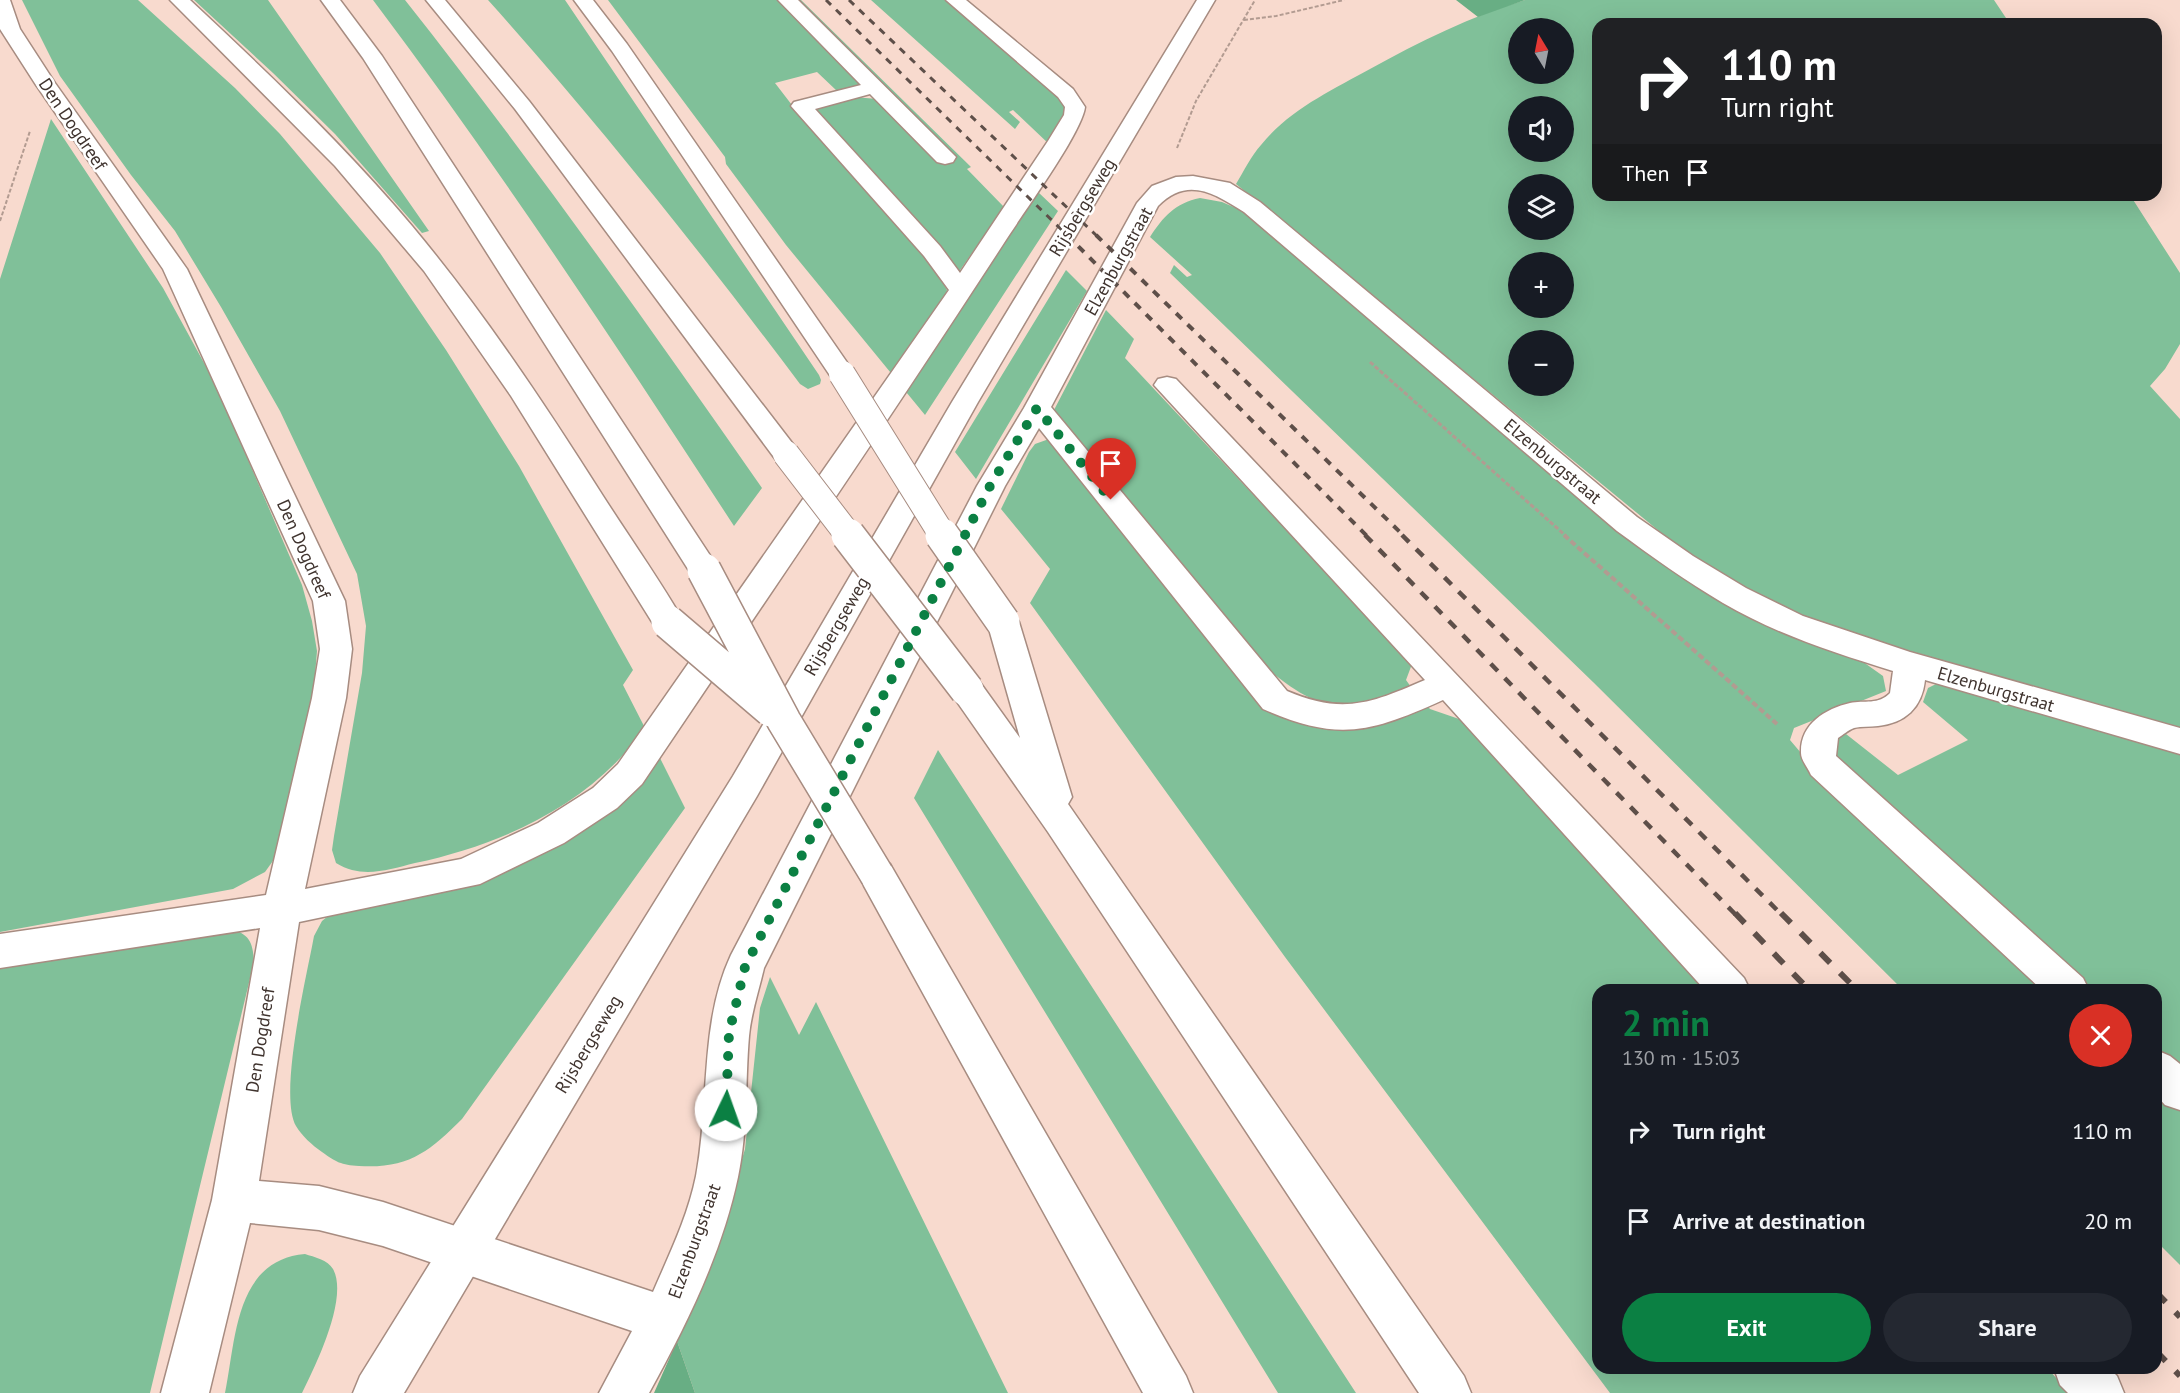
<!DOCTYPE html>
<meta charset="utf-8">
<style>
:root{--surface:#171b24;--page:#242831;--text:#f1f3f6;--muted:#9ea1a6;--accent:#0b8043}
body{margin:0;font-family:"PT Sans",sans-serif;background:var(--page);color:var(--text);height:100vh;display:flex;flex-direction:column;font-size:22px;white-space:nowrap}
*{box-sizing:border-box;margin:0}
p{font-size:20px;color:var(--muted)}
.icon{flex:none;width:33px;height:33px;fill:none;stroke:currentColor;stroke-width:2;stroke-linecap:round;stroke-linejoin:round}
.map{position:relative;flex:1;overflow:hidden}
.details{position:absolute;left:1592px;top:984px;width:570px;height:390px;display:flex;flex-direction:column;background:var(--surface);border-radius:18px;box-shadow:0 6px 24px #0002}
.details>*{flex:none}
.top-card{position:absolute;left:1592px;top:18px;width:570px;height:183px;border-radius:18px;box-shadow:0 6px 24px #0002;background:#202124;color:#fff;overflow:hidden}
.needle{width:39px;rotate:350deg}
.buttons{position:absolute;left:1508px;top:18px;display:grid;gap:12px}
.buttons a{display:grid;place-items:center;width:66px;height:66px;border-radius:50%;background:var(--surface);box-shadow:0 6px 24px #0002;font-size:30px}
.pin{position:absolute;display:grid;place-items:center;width:51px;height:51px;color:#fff;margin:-62px -26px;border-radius:50% 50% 50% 0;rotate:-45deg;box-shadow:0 0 6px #0007}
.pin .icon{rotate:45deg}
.me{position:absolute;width:66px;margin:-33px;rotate:3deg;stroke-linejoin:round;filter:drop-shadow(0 0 4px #0008)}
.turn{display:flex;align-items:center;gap:21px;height:126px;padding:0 30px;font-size:27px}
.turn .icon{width:78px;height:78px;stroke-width:2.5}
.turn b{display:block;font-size:42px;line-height:51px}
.then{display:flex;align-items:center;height:57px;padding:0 30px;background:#0003;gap:12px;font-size:22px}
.round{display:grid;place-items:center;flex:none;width:63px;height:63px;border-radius:32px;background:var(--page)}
.head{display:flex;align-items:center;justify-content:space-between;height:102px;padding:0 30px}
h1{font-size:36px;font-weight:600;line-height:45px;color:var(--accent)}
.action{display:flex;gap:12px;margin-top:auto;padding:12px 30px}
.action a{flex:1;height:69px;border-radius:36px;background:var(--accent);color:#fff;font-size:24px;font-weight:600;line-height:69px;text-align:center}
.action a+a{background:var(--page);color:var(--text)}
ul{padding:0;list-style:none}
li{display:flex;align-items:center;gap:18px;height:90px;padding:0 30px}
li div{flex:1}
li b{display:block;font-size:22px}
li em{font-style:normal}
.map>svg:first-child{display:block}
.green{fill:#80c099;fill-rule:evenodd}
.forest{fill:#68ae84}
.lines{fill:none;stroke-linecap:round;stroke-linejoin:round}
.minor-casing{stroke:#a78c81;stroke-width:3}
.major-casing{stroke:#a78c81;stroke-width:3}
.highway-casing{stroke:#a78c81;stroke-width:3}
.path-far2{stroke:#b29b91;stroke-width:2;stroke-dasharray:4 2;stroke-linecap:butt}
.path-far1{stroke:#b29b91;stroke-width:3;stroke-dasharray:4.5 2;stroke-linecap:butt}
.path{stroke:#b29b91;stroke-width:4;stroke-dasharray:6 3;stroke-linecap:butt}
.minor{fill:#fff;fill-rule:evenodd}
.major{fill:#fff;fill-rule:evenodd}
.highway{fill:#fff;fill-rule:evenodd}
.rail-far3{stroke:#5e4f49;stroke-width:3;stroke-dasharray:7 7;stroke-linecap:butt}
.rail-far2{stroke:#5e4f49;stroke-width:4;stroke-dasharray:8 8;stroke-linecap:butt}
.rail-far1{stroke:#5e4f49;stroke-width:4.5;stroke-dasharray:10 10;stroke-linecap:butt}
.rail{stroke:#5e4f49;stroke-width:6;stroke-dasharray:14 14;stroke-linecap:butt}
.highway-bridge-far1-casing{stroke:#a78c81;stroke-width:28;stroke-linecap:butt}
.highway-bridge-casing{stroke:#a78c81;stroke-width:36;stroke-linecap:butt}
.highway-bridge-far1{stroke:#fff;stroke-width:26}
.highway-bridge{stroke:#fff;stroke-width:33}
.route{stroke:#0b8043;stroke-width:10;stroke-dasharray:0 18}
.labels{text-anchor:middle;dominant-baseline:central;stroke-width:5;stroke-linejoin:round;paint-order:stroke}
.street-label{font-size:18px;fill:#40342f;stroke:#fff}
</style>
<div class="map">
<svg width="2180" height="1393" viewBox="0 0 2180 1393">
<rect width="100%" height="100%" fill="#f8dace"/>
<path class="green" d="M22,0h116l97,88 45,46 100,119 66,97 73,116 114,204 -10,15 22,43c-54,76 -141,116 -230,135 -28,7 -53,16 -79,0l-4,-13 2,-14 28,-163 4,-47 -9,-52 -77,-163 -59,-104 -46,-76 -44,-56 -71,-99z
M194,0h74l161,231 -7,2 -87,-99 -62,-61z
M373,0h32c125,158 242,323 357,488l-28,38c-116,-178 -233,-356 -361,-526z
M488,0h77l254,375 2,5 -1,4 -12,5 -8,-5c-99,-132 -202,-261 -312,-384z
M608,0h171l87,84 -8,4 -21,3 -20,-19 -42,11 20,26 130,143 22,38 -1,7 -51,81 -109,-133 -60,-81 -1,-7z
M795,0h6l170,167 -4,2 37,38 -48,69 -139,-165v-3l36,-11 25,2z
M871,0h76l119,101 -1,14 -15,30 -37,-35 -4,2 11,10 -5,7z
M1525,0h469l16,24h-412v171h532l50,78v71l-15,25 -15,17 30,33v309l-347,-99c-51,-21 -98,-46 -146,-75l-451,-370c8,-13 15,-28 25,-39 28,-35 71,-55 109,-76 49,-27 101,-53 155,-69zM1518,28h45v46h-45zM1518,106h45v46h-45zM1518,184h45v46h-45zM1518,262h45v46h-45zM1518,340h45v46h-45z
M51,119l112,169 52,95 87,202 10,36 5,30 -3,37 -39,170 -10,14 -32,17 -233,43v-653z
M1038,192l20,19 -133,204 -23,-28z
M1200,198l22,4 23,10 376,319 238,128 24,17 3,15 -92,37 -4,12 28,33 237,217h-152l-310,-308 -423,-409 4,-8 13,12 5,-2 -42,-38c13,-20 25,-34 50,-39z
M1066,270l21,21 -111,188 -21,-27z
M1106,310l28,29 -9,19 287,306 -6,16 5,7c-67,29 -91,26 -147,-21l-211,-249 1,-7z
M1049,439l235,269 139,-7 7,8 32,11 247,270h-111v378h449l23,25h-460l-325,-436 -255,-354 20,-34 -49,-60 28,-57 6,-8z
M1936,684l244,68v328l-24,-23v-67h-75l-239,-218 -9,-22 6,-14 7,-2 52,41 70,-35 -45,-38 5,-14z
M938,750l418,643h-78l-364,-595z
M660,758l25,50 -223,311c-33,33 -54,50 -103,47 -18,-1 -23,-4 -37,-14 -10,-7 -20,-16 -26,-26 -18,-31 11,-151 18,-190l8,-15 11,-9 109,-24 192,-102z
M229,929c20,4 24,13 25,33l-104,431h-150v-431z
M770,977l29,58 17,-33 192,391h-313l-18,-52 20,-43 24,-67 24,-82 15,-141z
M2156,1082l24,22v161l-24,-24z
M305,1254c9,3 23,6 28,15 16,29 -18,98 -31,124h-77c11,-54 10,-133 80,-139z"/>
<path class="forest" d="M1456,0h69l-47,17z
M677,1341l18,52h-41z"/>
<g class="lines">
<defs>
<path id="minor" d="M0,0h10l10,29 35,54 132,186 158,332 7,48 -6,49 -41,191 156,-30 77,-36 55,-35 25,-24 331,-474 -25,-34 -133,-150 3,-4 67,-17 -83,-85h20l158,157 -3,5 -8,2 -8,-2 -67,-68 -55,15 125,137 20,27 88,-132 16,-26 1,-8 -7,-10 -112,-97h20l107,89 12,18c-3,26 -64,109 -81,136 -118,182 -241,361 -362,541l-25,24 -53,35 -84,41 -181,38 -40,259 60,5 64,16 270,90c16,-37 35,-76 43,-116 14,-73 3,-152 35,-221l246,-469 47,-78 113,-205 15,-17 24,-9 17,-1 37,7 30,19 377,315 56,39 53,32 57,28 107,36 270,76v26l-255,-74c-3,28 -20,43 -47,46 -8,1 -16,0 -24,2 -6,2 -11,7 -16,10l-2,18 247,222 6,12h-47l-231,-215c-3,-7 -10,-15 -10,-22 -1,-29 24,-44 49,-50 14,-3 29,2 40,-10l3,-22c-58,-18 -117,-37 -170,-68 -37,-22 -72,-47 -106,-72l-373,-319c-30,-19 -57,-36 -86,-6l-107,201 236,284c56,24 85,12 138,-11l-271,-295 4,-6 9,-2 9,2 568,599 6,12h-45l-262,-290c-73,33 -105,42 -180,9l-224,-281 -34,58 -241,482c-5,22 -13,45 -15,68 -4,46 -1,95 -11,141 -16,76 -52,149 -89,216h-50l33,-62 -249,-85 -64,-16 -69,-7 -41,170h-48l51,-193 48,-272 -260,40v-34l266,-39 46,-197 8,-49 -7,-48 -150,-332 -127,-184 -36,-56z
M2156,1050l14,6 10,8v46l-15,-5 -9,-10z
M2054,1368h55l8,8 7,17h-56l-8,-8z"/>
<path id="major" d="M1197,0h18l-237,402 -221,394 -353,597h-51l7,-17 373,-600 219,-374z"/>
<path id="highway" d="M170,0h20c77,72 154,145 222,226 71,85 132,177 191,270 27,42 56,83 81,126l-5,8 -11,3 -11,-3 -146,-234 -87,-125 -89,-105z
M321,0h19l42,56 333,507 4,7 -4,7 -11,4 -11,-4 -330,-519z
M426,0h19l84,101 267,347 4,6 -4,6 -10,3 -10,-3 -261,-351z
M574,0h19l34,44 228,330 -4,6 -9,2 -9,-2 -221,-329z
M1003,611l11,3 5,8 53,175 -4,7 396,572 7,17h-52l-371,-561 -93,-133 -4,-9 4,-9 12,-3 12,3 41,57 -33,-116 5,-8z
M877,860l13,4 296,512 7,17h-50l-279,-507 -5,-11 5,-11z"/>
</defs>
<use href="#minor" class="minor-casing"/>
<use href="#major" class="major-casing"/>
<use href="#highway" class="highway-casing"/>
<path class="path-far2" d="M1244,20l32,-4 68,-16
M1177,148l19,-47 59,-101
M0,221l30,-90"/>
<path class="path-far1" d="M1370,362l196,174"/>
<path class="path" d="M1564,535l213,189"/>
<use href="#minor" class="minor"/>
<use href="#major" class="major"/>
<use href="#highway" class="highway"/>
<path class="rail-far3" d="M826,0l243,237
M849,0l249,237"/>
<path class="rail-far2" d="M1067,235l300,301
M1096,235l308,301"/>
<path class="rail-far1" d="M1365,535l371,380
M1402,535l380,380"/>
<path class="rail" d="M1735,913l74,77
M1781,913l76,77
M2156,1292l24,25
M2156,1351l24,25"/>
<defs>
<path id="highway-bridge-far1" d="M842,374l101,162
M786,454l63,82"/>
<path id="highway-bridge" d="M848,535l119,155
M942,535l61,87
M704,570l80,151 93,154
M668,622l103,88"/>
</defs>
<use href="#highway-bridge-far1" class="highway-bridge-far1-casing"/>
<use href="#highway-bridge" class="highway-bridge-casing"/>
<use href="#highway-bridge-far1" class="highway-bridge-far1"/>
<use href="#highway-bridge" class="highway-bridge"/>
</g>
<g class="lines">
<path class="route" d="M726,1110l3,-77 16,-66 245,-481 47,-78 74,92"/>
</g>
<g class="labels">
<g class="street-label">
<text transform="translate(73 124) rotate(56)">Den Dogdreef</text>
<text transform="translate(1082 207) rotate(-59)">Rijsbergseweg</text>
<text transform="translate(1118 261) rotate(-61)">Elzenburgstraat</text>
<text transform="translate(1553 461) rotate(40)">Elzenburgstraat</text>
<text transform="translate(304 549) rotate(66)">Den Dogdreef</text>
<text transform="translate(836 626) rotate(-60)">Rijsbergseweg</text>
<text transform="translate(1996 689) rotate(16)">Elzenburgstraat</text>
<text transform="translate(260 1040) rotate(-81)">Den Dogdreef</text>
<text transform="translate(588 1044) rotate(-59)">Rijsbergseweg</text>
<text transform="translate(694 1241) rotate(-70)">Elzenburgstraat</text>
</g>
</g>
</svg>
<div class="buttons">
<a><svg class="needle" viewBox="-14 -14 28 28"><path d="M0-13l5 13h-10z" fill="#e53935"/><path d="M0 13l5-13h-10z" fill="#9ea1a6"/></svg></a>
<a><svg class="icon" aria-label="sound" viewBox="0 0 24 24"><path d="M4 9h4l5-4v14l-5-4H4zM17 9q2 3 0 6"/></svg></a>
<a><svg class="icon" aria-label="layers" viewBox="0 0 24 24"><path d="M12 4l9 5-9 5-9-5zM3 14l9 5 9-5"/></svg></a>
<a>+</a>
<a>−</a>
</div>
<div class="pin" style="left:1111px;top:500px;background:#d93025"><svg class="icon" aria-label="arrive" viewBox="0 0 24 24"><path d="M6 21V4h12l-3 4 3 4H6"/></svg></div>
<svg class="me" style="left:726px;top:1110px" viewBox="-20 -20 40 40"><circle r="19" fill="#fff"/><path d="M0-13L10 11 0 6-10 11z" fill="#0b8043"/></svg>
<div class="top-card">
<div class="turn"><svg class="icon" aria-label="right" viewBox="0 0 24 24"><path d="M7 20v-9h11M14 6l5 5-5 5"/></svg><div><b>110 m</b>Turn right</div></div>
<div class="then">Then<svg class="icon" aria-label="arrive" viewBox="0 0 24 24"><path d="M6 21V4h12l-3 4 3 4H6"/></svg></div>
</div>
<section class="details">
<div class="head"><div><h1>2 min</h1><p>130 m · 15:03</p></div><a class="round" style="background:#d93025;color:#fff"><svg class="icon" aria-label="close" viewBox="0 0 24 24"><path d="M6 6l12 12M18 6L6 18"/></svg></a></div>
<ul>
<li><svg class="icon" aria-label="right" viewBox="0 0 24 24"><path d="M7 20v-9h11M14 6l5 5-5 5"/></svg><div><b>Turn right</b></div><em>110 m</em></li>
<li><svg class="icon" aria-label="arrive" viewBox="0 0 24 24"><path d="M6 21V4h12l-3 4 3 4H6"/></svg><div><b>Arrive at destination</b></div><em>20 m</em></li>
</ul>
<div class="action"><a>Exit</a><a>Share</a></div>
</section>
</div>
